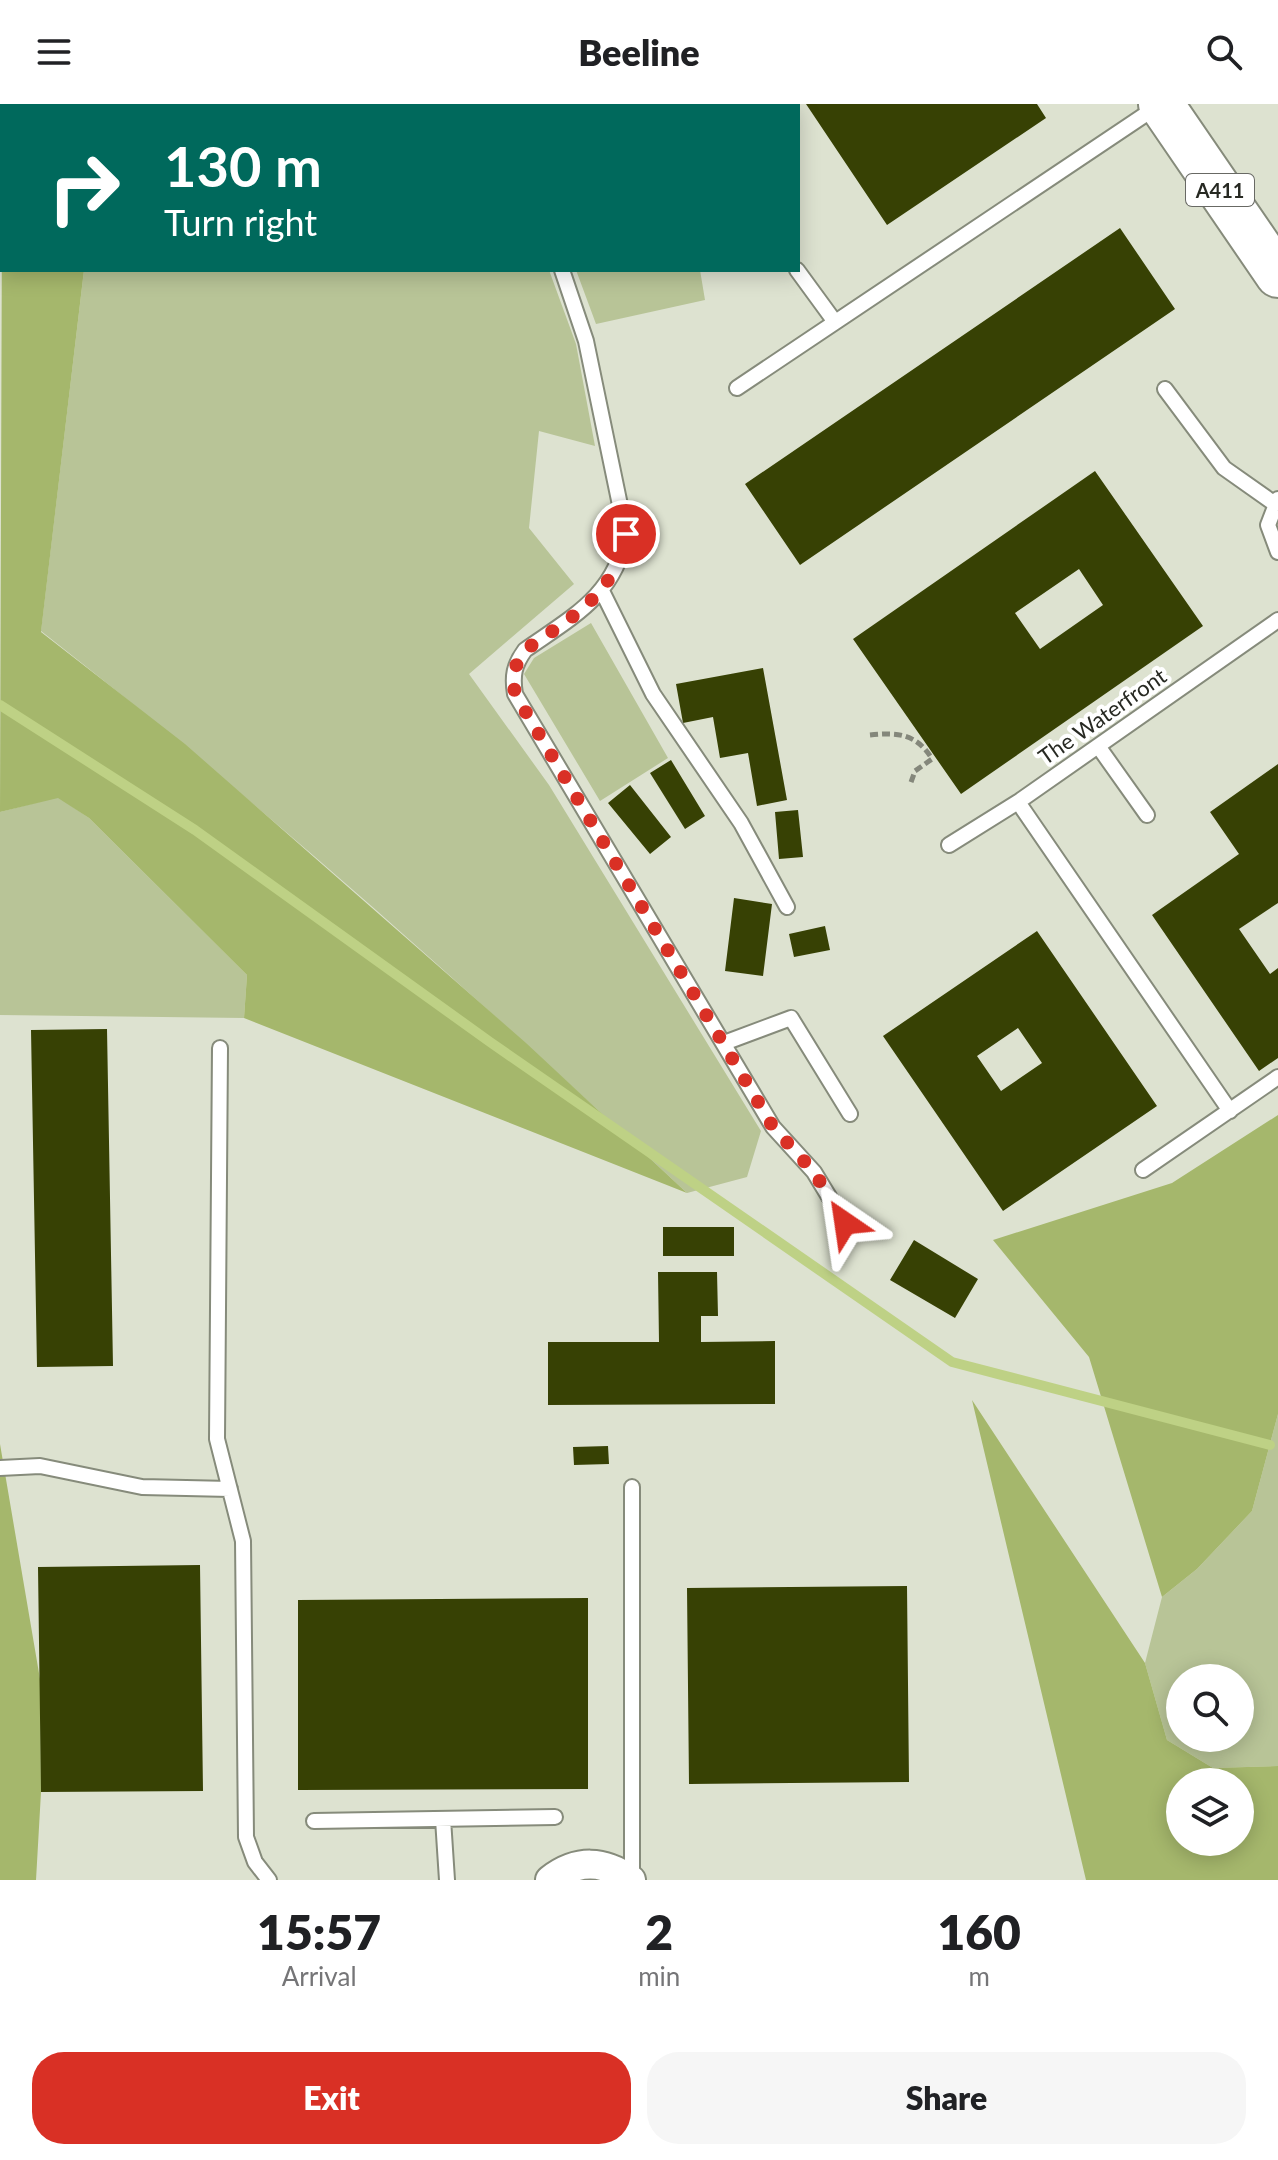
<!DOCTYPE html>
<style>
:root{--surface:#fff;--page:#f6f6f6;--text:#202124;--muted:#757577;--accent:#d93025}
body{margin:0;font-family:Lato,sans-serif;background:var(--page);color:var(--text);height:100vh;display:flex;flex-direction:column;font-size:30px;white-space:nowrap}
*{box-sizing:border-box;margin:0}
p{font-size:26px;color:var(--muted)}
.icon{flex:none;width:44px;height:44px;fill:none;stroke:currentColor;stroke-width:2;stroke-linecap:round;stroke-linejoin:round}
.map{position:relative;height:1776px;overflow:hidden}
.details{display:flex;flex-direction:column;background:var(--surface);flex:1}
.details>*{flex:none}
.top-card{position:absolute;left:0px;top:0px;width:800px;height:168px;box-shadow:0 4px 20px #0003;background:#00695c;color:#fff;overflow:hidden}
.tools{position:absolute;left:1166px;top:1560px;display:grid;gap:16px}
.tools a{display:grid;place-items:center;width:88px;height:88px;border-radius:50%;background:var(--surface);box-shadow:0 4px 20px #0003;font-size:40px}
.pin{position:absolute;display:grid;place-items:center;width:68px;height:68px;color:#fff;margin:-34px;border:4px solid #fff;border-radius:50%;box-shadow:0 2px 8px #0007}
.me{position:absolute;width:88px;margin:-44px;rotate:328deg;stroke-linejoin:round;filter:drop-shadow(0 0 6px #0008)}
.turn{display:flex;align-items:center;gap:28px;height:168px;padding:0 32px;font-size:36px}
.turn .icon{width:104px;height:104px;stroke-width:2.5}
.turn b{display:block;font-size:56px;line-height:68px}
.eta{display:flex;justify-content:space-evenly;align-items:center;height:136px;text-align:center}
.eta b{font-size:48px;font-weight:800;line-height:56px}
.button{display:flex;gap:16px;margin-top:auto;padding:16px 32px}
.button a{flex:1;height:92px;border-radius:32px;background:var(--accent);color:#fff;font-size:32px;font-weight:800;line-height:92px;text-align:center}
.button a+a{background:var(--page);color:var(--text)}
header{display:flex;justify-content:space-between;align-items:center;height:104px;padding:0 32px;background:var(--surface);font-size:36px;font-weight:800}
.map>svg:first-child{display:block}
.green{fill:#b8c497;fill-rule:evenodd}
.forest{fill:#a5b76c;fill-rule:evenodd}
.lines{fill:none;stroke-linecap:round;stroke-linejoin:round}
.stream{stroke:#bed185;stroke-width:10}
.building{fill:#374104;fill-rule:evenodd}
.lane-casing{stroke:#868b7b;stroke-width:18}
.street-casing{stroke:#868b7b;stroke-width:32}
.primary-casing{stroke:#868b7b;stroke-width:48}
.path{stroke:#84877b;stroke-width:5;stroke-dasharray:8 4;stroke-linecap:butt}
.lane{stroke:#fff;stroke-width:14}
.street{stroke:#fff;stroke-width:28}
.primary{stroke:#fff;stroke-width:44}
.route{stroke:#d93025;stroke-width:14;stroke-dasharray:0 25.2}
.labels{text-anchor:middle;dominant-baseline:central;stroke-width:8;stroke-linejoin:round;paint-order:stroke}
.shield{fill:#fff;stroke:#686964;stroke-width:2}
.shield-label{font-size:20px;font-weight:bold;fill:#272922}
.street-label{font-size:22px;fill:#272922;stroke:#fff}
</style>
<header><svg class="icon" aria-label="menu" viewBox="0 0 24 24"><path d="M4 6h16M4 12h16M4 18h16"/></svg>Beeline<svg class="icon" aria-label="search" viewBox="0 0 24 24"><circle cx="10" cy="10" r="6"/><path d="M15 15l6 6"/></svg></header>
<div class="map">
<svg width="1278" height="1776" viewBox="0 0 1278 1776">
<rect width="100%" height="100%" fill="#dde2d0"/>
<path class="green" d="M115,0h368v2h-368z
M84,166h465l27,74 19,102 -56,-15 -10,97 45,56 -105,90 80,111 212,346 -14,46 -60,16c-209,-195 -421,-386 -646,-562z
M576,166h124l5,30 -109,24z
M591,519l77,135 -68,43 -76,-127 10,-16z
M58,693l31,21 158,157 -3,43 -244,-3v-203z
M1278,1310v352l-65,2 -46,-28 -22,-77 17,-66 35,-28 55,-58zM1180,1574h60v60h-60z"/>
<path class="forest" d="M2,101v65h82l-43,362 144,112 341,299 161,150 -443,-175 3,-43 -158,-157 -31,-20 -58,14z
M1278,1011v299l-26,97 -55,58 -35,28 -73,-240 -96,-117 179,-57z
M972,1296l173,263 22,77 46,28 65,-2v114h-192zM1180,1678h60v60h-60z
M0,1340l40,235 1,113 -5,88h-36z"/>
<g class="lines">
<path class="stream" d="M0,601l195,125 295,212 462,320 318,83"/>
</g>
<path class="building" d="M806,0h231l9,14 -159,107z
M1120,124l55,81 -375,256 -55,-81z
M1095,367l108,155 -242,168 -108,-155zM1079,465l24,36 -63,44 -25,-36z
M763,564l24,132 -30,6 -9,-53 -28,5 -7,-41 -30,6 -7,-39z
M671,656l34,56 -20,13 -35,-56z
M1278,660v139l-39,26 31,45 8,-6v90l-19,13 -107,-156 87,-61 -29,-42z
M630,681l41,52 -21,17 -42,-51z
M798,706l5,47 -24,2 -4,-47z
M734,794l38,6 -9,72 -38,-5z
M825,822l5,24 -36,7 -5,-23z
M1037,827l120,175 -154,105 -120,-175zM1018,924l24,35 -41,28 -24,-35z
M107,925l6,337 -76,1 -6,-337z
M663,1123h71v29h-71z
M914,1136l64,39 -23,39 -65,-38z
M658,1168h59l1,44h-17v26l74,-1v63l-227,1v-63h111z
M608,1342l1,18 -35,1 -1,-18z
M200,1461l3,226 -162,1 -3,-225z
M907,1482l2,196 -220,2 -2,-196z
M588,1494v191l-290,1v-190z"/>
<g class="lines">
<defs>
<path id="lane" d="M502,0l1,2
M728,0l1,2
M562,166l24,71 40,193c-10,61 -54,83 -101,116 -11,15 -13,26 -10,44l258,433 41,45 31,51
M797,166l38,52
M737,284l421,-282
M1165,285l59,79 51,36
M1278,395l-10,26 10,27
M602,487l51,103 88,129 46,84
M1098,642l49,69
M1018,698l212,309
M949,741l69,-43 260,-182
M724,939l67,-25 59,96
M220,944l-3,391 26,102 3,296 9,25 14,18
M1143,1066l135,-93
M0,1364l40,-2 102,21 88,2
M632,1383v393
M443,1715l4,61
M314,1717l241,-4"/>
<path id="street" d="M550,1776c27,-21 54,-20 81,0"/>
<path id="primary" d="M1161,0l117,171"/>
</defs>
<use href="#lane" class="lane-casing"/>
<use href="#street" class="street-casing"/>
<use href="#primary" class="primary-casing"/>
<path class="path" d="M870,631c28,-3 47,-1 62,24l-17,12 -5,14"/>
<use href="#lane" class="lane"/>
<use href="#street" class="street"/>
<use href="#primary" class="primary"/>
</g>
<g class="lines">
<path class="route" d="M626,430c-10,60 -54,83 -101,116 -11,15 -13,26 -10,44l258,433 41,45 31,51"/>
</g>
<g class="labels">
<rect class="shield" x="1186" y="70" width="68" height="32" rx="6"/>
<g class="shield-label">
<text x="1220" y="86">A411</text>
</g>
<g class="street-label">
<text transform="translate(1102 612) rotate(-35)">The Waterfront</text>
</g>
</g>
</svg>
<div class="tools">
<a><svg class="icon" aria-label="search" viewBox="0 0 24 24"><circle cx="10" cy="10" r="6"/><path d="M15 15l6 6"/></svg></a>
<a><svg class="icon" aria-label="layers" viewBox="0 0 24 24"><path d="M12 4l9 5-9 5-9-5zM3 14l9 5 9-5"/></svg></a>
</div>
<div class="pin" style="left:626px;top:430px;background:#d93025"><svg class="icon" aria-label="arrive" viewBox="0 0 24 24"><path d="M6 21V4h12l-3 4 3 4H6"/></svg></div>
<svg class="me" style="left:845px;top:1119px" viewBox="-20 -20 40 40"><path d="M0-17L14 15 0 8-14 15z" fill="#d93025" stroke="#fff" stroke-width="4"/></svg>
<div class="top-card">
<div class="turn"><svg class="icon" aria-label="right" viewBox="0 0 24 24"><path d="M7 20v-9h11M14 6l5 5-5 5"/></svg><div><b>130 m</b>Turn right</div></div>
</div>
</div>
<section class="details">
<div class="eta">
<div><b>15:57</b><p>Arrival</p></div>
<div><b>2</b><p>min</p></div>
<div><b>160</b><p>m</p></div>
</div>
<div class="button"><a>Exit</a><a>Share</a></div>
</section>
